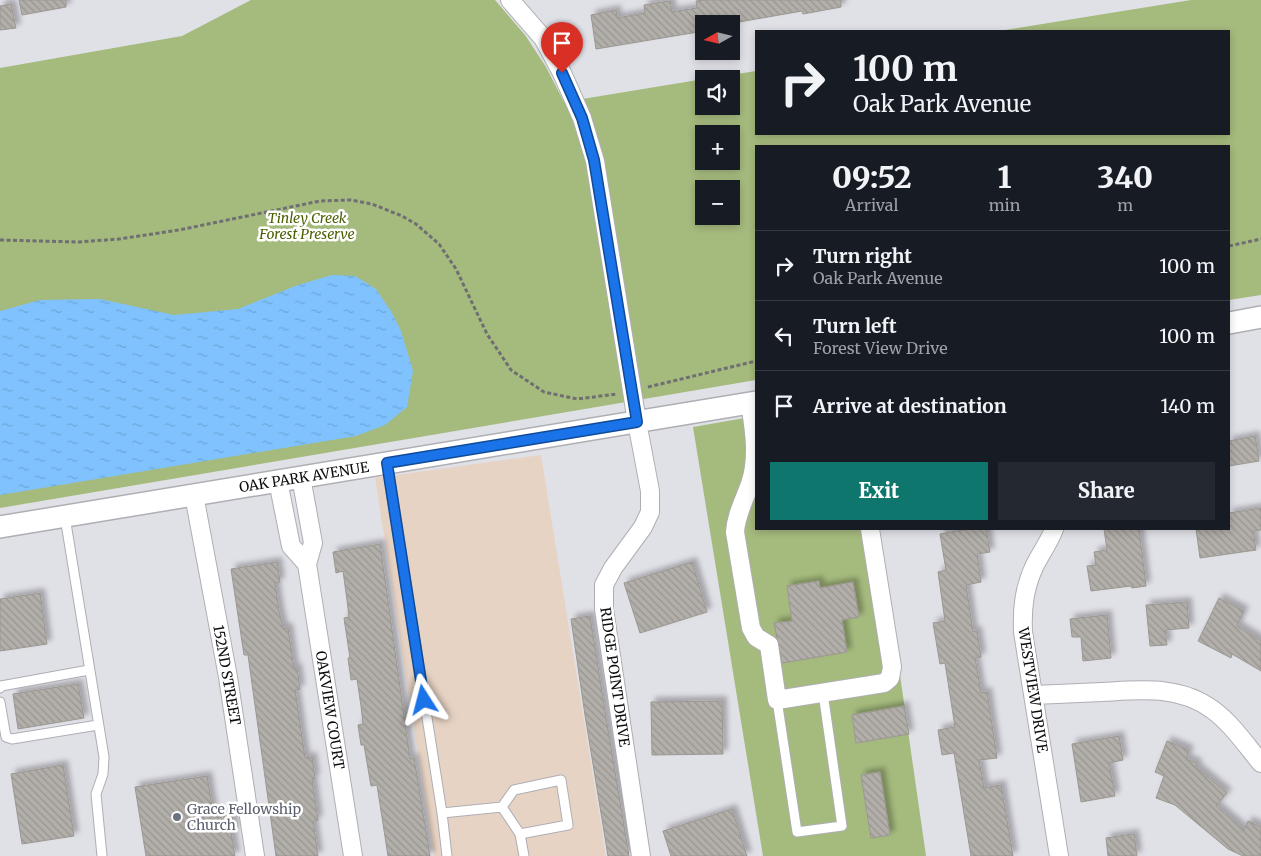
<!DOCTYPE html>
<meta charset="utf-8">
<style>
:root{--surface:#171b24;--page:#242831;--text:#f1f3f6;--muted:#9ea1a6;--line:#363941;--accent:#0f766e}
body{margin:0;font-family:Merriweather,serif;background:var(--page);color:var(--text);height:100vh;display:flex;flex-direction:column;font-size:19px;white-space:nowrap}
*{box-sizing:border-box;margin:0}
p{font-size:16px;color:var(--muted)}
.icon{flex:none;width:28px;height:28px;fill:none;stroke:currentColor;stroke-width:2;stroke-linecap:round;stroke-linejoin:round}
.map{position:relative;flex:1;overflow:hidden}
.panel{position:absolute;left:755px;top:145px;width:475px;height:385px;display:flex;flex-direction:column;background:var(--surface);border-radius:0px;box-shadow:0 2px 8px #0003}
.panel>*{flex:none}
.banner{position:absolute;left:755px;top:30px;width:475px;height:105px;border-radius:0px;box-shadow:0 2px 8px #0003;background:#171b24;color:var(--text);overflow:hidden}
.needle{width:32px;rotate:262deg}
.controls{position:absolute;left:695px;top:15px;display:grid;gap:10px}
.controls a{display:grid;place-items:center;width:45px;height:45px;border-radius:0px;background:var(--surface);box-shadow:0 2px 8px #0003;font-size:25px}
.pin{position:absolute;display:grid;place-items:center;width:42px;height:42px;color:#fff;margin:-51px -21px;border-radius:50% 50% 50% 0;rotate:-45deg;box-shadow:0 0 5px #0007}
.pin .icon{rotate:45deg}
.me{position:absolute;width:55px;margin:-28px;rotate:351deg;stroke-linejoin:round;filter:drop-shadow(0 0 4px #0008)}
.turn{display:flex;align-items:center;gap:18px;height:105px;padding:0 15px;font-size:22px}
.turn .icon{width:65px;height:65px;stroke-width:2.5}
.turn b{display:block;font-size:35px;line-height:42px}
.eta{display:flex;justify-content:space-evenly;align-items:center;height:85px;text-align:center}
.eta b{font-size:30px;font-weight:800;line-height:35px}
.action{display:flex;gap:10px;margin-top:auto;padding:10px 15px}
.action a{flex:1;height:58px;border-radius:0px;background:var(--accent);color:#fff;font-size:20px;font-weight:800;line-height:58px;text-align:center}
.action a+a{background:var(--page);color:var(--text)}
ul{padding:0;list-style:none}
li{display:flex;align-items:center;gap:15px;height:70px;padding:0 15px;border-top:1px solid var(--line)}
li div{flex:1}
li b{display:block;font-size:19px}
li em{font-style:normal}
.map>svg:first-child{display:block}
.commercial{fill:#e7d3c4}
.park{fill:#a5ba7d;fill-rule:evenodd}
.water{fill:url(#water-ripples)}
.building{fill:url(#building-back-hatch);stroke:#9b9792;filter:url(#shadow)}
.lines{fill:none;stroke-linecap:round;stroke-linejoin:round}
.service-casing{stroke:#aeaeb4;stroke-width:11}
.minor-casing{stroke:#aeaeb4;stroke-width:20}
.tertiary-casing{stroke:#aeaeb4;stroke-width:24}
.path{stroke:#6f6f73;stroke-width:3;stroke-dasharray:4 2.5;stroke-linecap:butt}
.service{stroke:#fff;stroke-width:9}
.minor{stroke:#fff;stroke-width:18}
.tertiary{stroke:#fff;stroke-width:21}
.route-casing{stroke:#114b97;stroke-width:12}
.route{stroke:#1a73e8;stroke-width:9}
.worship-dot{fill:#6b7280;stroke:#fff;stroke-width:2}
.labels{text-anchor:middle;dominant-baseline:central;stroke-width:5;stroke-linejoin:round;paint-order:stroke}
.park-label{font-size:14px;font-style:italic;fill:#4b6003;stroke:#fff}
.street-label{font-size:14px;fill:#0c0c0e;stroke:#fff}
.worship-label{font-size:14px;fill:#5b616d;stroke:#fff;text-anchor:start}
</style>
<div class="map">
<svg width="1261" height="856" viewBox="0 0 1261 856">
<defs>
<pattern id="water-ripples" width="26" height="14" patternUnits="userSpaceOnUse" patternTransform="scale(1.25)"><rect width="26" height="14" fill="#7fc2fd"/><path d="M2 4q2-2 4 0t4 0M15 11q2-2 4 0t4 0" fill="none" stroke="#6da6d8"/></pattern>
<pattern id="building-back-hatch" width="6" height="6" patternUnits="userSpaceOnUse" patternTransform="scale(1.25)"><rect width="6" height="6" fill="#b2aea9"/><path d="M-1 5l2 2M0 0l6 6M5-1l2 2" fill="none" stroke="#989490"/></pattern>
<filter id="shadow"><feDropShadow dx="4.5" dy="-4.5" stdDeviation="2.5" flood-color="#0004"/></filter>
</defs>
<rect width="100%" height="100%" fill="#e0e0e7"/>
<path class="commercial" d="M541,455l65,401h-172l-59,-378z"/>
<path class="park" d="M251,0h244l30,35 21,32 18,35 140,-23v27h27v-27h-25l50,-8v63h473v-103h-230l192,-31h70v295l-32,5v-154h-473v234l-756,128v-440l182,-32zM704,134h27v27h-27zM704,189h27v27h-27z
M756,416v113h123l47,327h-163l-70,-429z"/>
<path class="water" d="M332,275l23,1 21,13 16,24 9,18 12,40 -6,36 -22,18 -29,11 -356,59v-184l40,-11 60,-1 74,16 64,-6 60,-24z"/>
<path class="building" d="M19,0h47v7l-44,8z
M704,0h137v7l-38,7 -1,-3 -63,11v2h-35v7l-108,18 -5,-34 25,-5 1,8 28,-5 -1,-8 26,-4 2,11 25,-4 -1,-7z
M11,4l5,24 -16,2v-24z
M1255,436l4,25 -30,5v-25z
M1261,508v22l-8,1 3,19 -56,8 -4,-29h33v-16z
M969,529h17l4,23 -13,2 4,28 -15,3 7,47 4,-1 4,26 -6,1 6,35 6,-1 10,66 -18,2 5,28 17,-3 12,71h-42l-17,-103 -12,2 -4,-25 17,-3 -10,-64 -5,1 -7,-41 12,-2 -7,-49 8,-2 -6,-36z
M1104,529h35l7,57 -14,2 -1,-2 -40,5 -4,-25 9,-1 -2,-13 13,-2z
M380,544l30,215 4,-1 16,98h-42l-11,-71 -6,1 -7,-41h-3l-3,-20 5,-1 -2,-18 -4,-27 -6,1 -3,-22h2l-6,-40 5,-1 -2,-17 -4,-29 -7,2 -3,-21z
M277,562l3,20 -5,1 4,28 4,17h5l6,41 3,-1 3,21 -5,1 10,68 7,-1 3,22h-3l6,41 -5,1 5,35h-42l-28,-201h-4l-13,-86z
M692,562l15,50 -67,21 -16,-50z
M819,581l1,7 33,-6 6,35 -17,3 5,32 -65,11 -8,-40 18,-2 -5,-35z
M40,593l7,51 -47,7v-52z
M1219,598l25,13 -7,15 24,15v30l-29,-17 -1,4 -33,-17z
M1187,602l2,26 -24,2 2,15 -17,1 -4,-41z
M1107,615l4,43 -28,3 -2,-24h-9l-2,-18z
M590,616l16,102 23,138h-21l-23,-141 -14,-96z
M78,684l6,34 -66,11 -5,-35z
M722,701l1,53 -71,1 -1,-53z
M904,706l5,28 -53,9 -4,-28z
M1119,736l4,24 -14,3 6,33 -34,6 -9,-58z
M1167,741l22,9 -3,9 11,4 -1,4 31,26 -11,13 28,24 4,-9 13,6v29h-18l-15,-7 -53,-44 -19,-7 8,-22 -9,-4z
M63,765l11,71 -52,8 -11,-70z
M880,772l10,63 -19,3 -10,-63z
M207,776l7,42 18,-3 2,16 -3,1 4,24h-89l-11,-69z
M732,809l15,47h-76l-8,-25z
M1134,834l3,22h-29l-2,-18z"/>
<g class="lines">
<defs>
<path id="service" d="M387,463l55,350 60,-6 12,-17 47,-10 7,45 -48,9 -18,-27
M65,517l39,240 -1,17 -7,20 6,62
M0,688l1,-2 88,-16
M777,700l20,132 45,-6 -19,-133
M0,702l6,35 6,2 86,-14
M442,813l5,43
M520,834l4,22"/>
<path id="minor" d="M510,0l33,38 19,35 20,45 13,43 42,261 13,69v21l-7,15 -30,41 -9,17v24l37,247
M750,403c4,26 9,55 0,81 -6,17 -14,31 -15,48l16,96 5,9 13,8 8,55 107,-17 6,-5 2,-11 -22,-138
M301,477l12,66 -6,21 46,292
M278,481l13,65 16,18
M194,495l34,182 27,179
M1054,529c-5,14 -14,25 -20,38 -10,22 -12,42 -11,65l36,224
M1034,695c22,-1 45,-2 68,-3 38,-2 78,-7 111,18 19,14 33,35 48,53"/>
<path id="tertiary" d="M1229,323l32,-6
M0,527l756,-125"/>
</defs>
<use href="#service" class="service-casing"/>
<use href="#minor" class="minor-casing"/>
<use href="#tertiary" class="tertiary-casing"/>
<path class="path" d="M0,240l79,2 40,-3 60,-9 141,-29 31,-1 21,4 30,12 14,8 23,20 17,25 31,65 24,36 33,22 33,7 40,-5
M1229,246l32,-7
M648,387l108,-26"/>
<use href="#service" class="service"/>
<use href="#minor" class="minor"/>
<use href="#tertiary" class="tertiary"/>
</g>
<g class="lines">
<defs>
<path id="route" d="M424,700l-37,-237 250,-41 -43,-262 -12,-42 -20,-45"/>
</defs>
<use href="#route" class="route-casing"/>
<use href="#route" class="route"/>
</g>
<circle class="worship-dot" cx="177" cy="817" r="5"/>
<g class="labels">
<g class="park-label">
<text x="307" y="218">Tinley Creek<tspan x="307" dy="16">Forest Preserve</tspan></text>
</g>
<g class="street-label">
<text transform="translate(304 477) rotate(-9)">OAK PARK AVENUE</text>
<text transform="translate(227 675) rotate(80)">152ND STREET</text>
<text transform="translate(615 677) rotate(82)">RIDGE POINT DRIVE</text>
<text transform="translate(1033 690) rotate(81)">WESTVIEW DRIVE</text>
<text transform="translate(330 710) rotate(81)">OAKVIEW COURT</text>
</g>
<g class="worship-label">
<text x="187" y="809">Grace Fellowship<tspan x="187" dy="16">Church</tspan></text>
</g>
</g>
</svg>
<div class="controls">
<a><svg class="needle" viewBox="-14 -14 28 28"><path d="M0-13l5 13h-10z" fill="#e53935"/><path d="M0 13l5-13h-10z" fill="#9ea1a6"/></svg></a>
<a><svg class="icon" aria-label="sound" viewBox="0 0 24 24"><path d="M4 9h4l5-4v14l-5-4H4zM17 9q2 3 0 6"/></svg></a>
<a>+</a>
<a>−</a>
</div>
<div class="pin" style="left:562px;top:73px;background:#d93025"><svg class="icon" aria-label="arrive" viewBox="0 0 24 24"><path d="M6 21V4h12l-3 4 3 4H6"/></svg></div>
<svg class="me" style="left:424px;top:700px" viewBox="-20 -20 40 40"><path d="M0-17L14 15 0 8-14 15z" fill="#1a73e8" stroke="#fff" stroke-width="4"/></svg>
<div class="banner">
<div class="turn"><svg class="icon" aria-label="right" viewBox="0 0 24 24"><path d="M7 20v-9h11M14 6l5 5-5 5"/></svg><div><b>100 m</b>Oak Park Avenue</div></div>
</div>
<section class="panel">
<div class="eta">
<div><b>09:52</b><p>Arrival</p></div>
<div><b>1</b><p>min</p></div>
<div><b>340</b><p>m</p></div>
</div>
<ul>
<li><svg class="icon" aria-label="right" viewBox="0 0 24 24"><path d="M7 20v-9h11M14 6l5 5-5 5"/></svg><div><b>Turn right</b><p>Oak Park Avenue</p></div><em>100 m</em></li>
<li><svg class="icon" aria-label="left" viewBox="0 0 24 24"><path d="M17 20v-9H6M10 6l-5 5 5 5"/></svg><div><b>Turn left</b><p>Forest View Drive</p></div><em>100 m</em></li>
<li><svg class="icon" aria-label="arrive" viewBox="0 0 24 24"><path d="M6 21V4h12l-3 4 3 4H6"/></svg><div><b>Arrive at destination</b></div><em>140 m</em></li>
</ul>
<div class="action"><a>Exit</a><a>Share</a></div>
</section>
</div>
